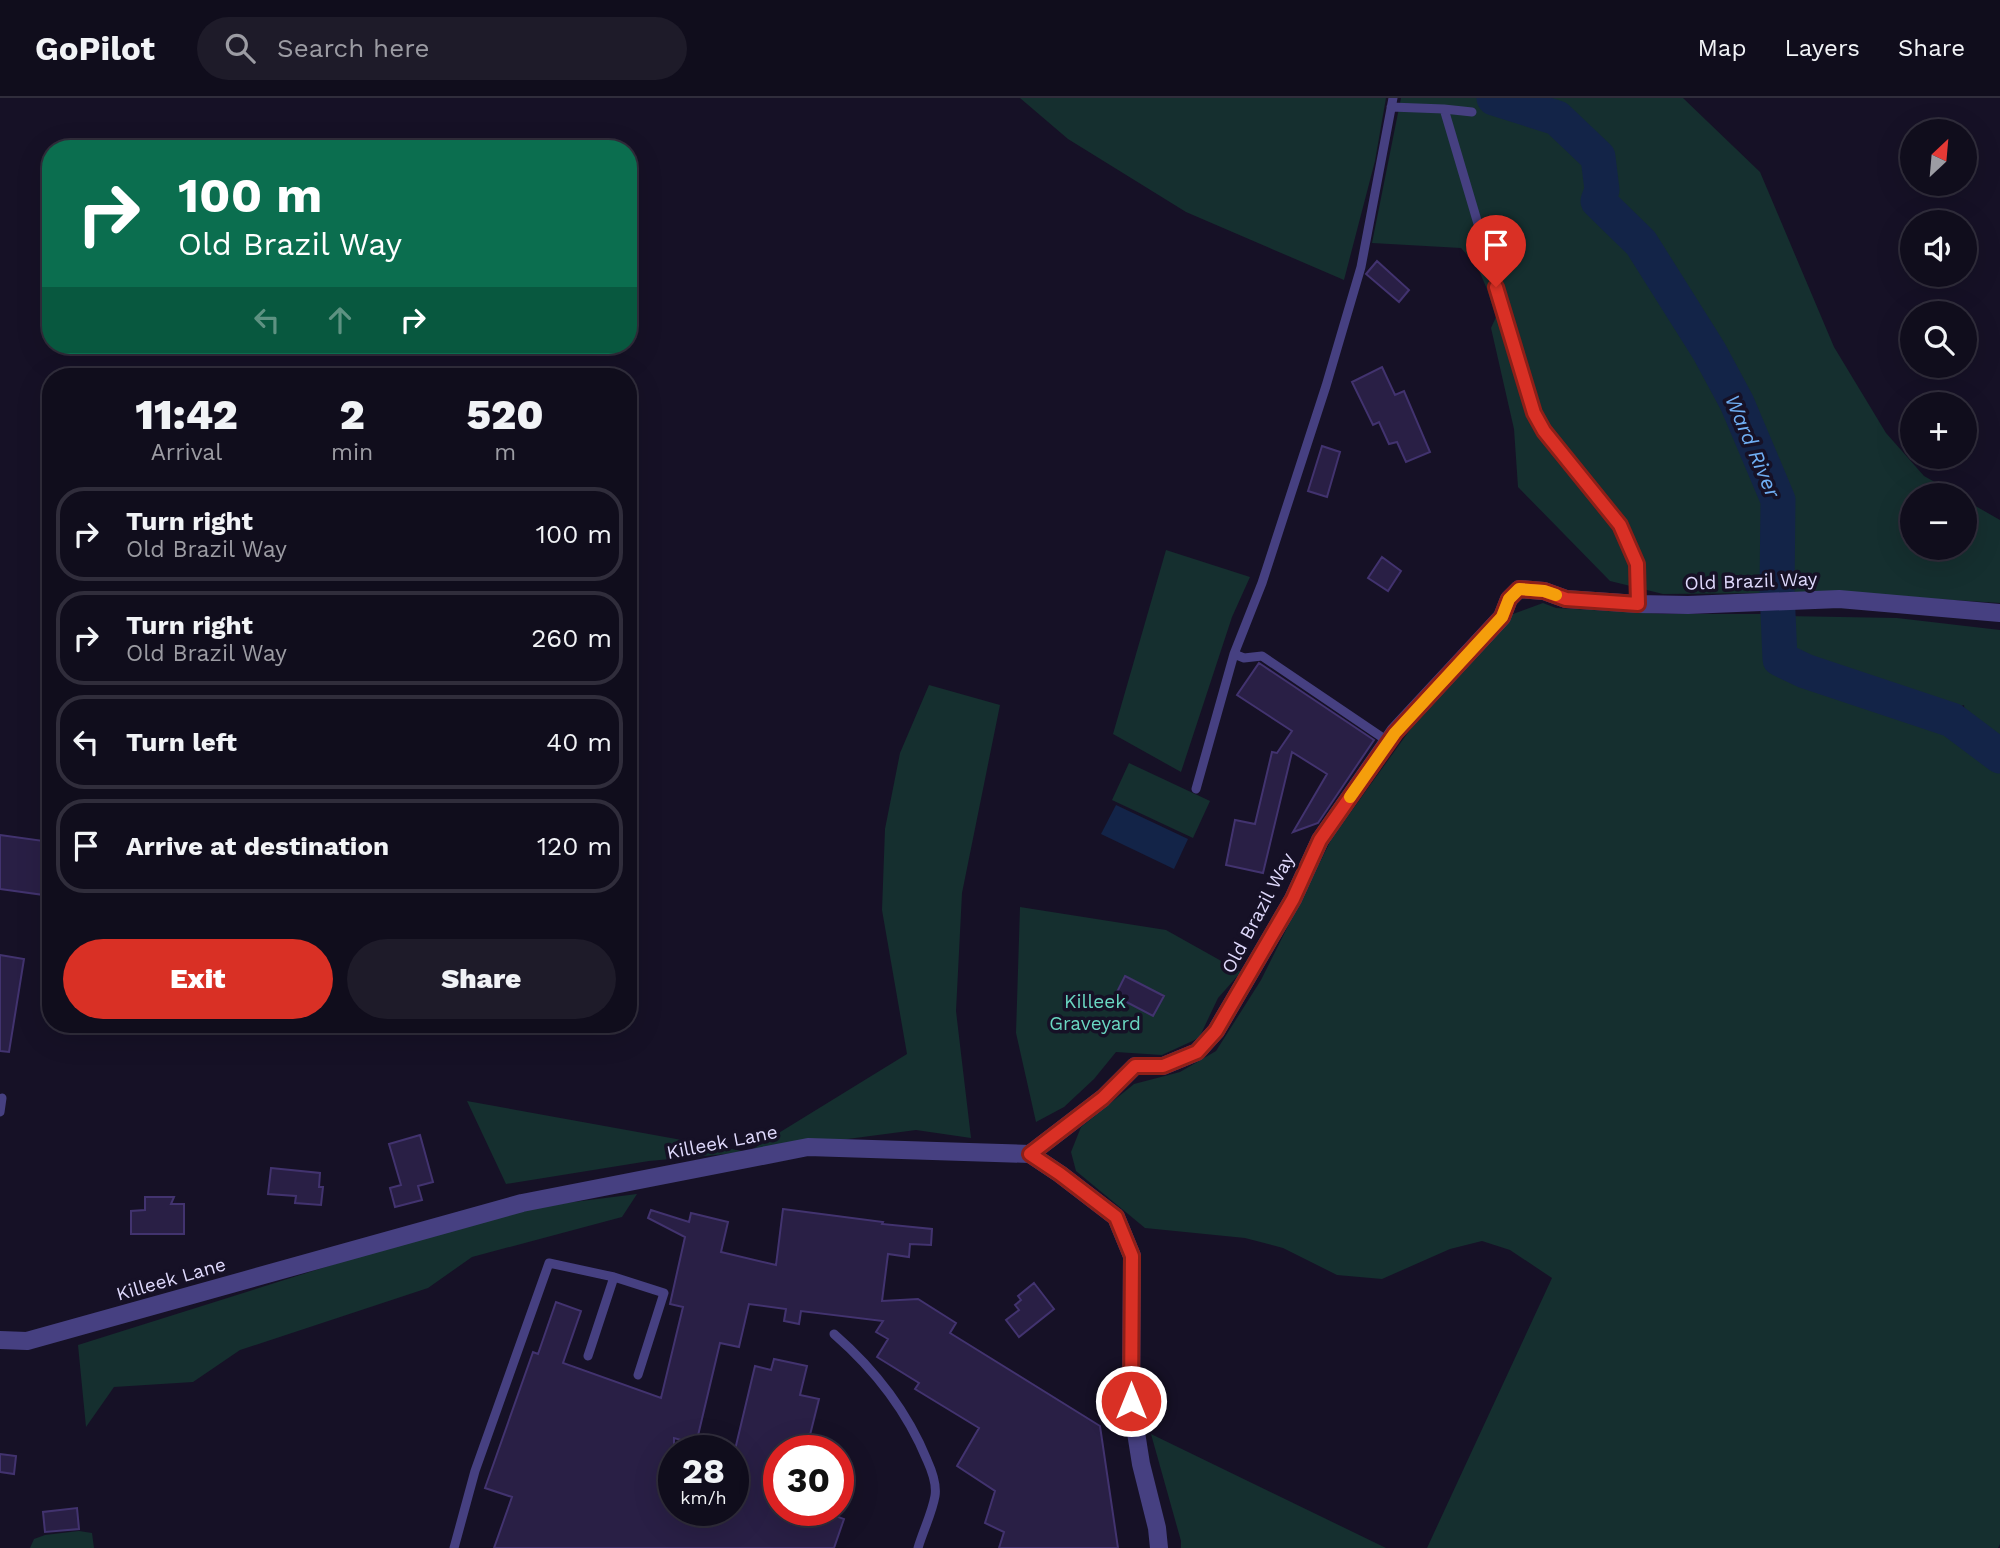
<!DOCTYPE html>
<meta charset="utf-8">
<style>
:root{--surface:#100d1c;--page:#1e1b29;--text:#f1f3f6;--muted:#9c9ca3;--line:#302d3b;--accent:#d93025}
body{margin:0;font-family:"Work Sans",sans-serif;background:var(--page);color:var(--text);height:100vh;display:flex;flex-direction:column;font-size:26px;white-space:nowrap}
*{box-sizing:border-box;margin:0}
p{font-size:23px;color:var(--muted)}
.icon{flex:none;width:38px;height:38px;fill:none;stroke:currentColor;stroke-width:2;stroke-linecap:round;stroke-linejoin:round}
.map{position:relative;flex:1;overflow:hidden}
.side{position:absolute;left:42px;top:270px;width:595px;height:665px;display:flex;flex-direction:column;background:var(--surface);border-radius:28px;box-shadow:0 7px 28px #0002,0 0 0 2px var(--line)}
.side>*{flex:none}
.banner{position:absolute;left:42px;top:42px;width:595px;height:214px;border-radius:28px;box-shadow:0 7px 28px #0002,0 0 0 2px var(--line);background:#0b6e4f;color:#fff;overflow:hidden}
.needle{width:46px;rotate:26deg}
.fabs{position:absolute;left:1900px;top:21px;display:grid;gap:14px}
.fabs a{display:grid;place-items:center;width:77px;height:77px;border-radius:50%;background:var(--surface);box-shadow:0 7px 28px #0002,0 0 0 2px var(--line);font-size:35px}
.speed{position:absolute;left:658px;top:1337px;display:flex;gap:14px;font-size:35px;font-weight:700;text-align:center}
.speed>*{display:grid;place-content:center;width:91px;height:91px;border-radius:50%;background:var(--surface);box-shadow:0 7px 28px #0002,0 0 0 2px var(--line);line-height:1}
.speed small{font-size:18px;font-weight:400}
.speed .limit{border:10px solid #d22;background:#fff;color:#111}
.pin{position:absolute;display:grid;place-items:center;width:60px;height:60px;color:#fff;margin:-72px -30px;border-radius:50% 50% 50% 0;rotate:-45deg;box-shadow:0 0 7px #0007}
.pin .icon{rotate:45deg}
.me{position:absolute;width:77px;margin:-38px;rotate:0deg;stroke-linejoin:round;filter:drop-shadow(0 0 5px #0008)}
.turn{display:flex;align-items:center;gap:24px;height:147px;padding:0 21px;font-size:32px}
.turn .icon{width:91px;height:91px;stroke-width:2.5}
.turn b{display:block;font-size:49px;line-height:60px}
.lanes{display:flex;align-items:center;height:66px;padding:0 21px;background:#0003;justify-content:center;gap:35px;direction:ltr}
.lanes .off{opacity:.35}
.eta{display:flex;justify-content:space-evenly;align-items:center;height:119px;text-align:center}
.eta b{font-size:42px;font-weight:800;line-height:49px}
.cta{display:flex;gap:14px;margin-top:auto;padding:14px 21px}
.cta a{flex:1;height:80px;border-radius:42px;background:var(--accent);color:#fff;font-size:28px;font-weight:800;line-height:80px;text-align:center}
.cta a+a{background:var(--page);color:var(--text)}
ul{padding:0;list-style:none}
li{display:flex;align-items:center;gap:21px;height:94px;margin:0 14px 10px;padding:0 7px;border:4px solid var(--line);border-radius:28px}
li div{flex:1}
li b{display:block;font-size:26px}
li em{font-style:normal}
header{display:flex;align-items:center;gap:42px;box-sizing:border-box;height:98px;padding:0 35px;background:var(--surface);border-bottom:2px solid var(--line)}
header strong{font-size:33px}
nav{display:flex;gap:38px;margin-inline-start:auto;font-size:24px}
.search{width:490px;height:63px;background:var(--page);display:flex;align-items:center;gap:18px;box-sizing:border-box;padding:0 24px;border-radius:38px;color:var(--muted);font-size:26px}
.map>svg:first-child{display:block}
.green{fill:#152f2f;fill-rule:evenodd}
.water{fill:#132448}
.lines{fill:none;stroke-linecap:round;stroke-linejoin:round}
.river{stroke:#132448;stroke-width:35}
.building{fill:#291f45;stroke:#42336f;stroke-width:2}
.lane{stroke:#464081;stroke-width:9}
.street{stroke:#464081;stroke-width:18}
.route-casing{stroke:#8d1f18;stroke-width:18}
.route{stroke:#d93025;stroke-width:12}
.slow{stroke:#f59e0b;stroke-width:12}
.labels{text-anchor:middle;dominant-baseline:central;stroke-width:7;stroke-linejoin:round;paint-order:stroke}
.street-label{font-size:19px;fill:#dfd9fc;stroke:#161126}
.park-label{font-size:19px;fill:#6ad7c2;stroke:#161126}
.water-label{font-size:21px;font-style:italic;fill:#70aff4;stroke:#161126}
</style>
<header>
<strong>GoPilot</strong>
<div class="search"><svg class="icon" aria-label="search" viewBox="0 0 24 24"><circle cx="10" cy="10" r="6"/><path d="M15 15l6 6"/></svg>Search here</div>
<nav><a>Map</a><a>Layers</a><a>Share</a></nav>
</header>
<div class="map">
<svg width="2000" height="1450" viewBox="0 0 2000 1450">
<rect width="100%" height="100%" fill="#161126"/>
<path class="green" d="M1020,0h366l-11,63 -31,119 -158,-68 -118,-73z
M1401,0h80l75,23 39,38 3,28 -5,17 43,42 61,97 37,64 40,92 -3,94 -108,1 -53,-13 -92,-94 -4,-58 -23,-101 5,-11 -9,-28 -10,-23 -16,-18 -89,-5z
M1532,0h151l77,74 74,175 52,86 38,43 34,19h-45v53h52v-48l35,20v83l-159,-10 -54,3 -1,-99 -36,-97 -43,-82 -60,-81 -35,-34 -6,-57 -47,-36z
M1166,452l84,27 -18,40 -51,155 -68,-38z
M1543,505l13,5 108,6h106l6,49 29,17 31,10 46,11 80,33 38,31v779l-2,4h-571l125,-270 -42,-28 -28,-9 -32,8 -68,30 -45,-4 -54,-27 -38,-10 -100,-10 -69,-57 -5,-19 10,-25 53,-43 46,-12 36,-21 45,-71 71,-142 85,-118 96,-106z
M1785,518l112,2 103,12v109l-25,-13 -10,-10 -1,-11 -14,5 -46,-17 -18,-12h-16l-76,-23 -9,-8z
M929,587l71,20 -38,188 -6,118 15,127 -55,-8 -168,22 -99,9 -143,23 -39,-83 281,51 159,-98 -25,-144 3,-81 15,-76z
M1129,665l81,38 -17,37 -81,-38z
M1020,809l146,23 75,42 -23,26 -19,40 -37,17 -46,-3 -22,27 -30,28 -28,15 -20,-89zM1126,878l38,20 -11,20 -37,-20z
M637,1096l-15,23 -150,40 -44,31 -188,62 -47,32 -79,5 -28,40 -8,-82 425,-134z
M1151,1336l235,114h-205v-7z
M79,1433l13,2 2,15h-64l4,-9 11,-4z"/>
<path class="water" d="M1116,707l72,34 -14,30 -73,-35z"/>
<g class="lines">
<path class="river" d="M1494,0l63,20 41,39 4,33 -4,11 43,42 68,108 28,52 41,97 -1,90 3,69 25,12 147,49 48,36"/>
</g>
<path class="building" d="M1377,163l32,29 -10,12 -33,-28z
M1382,269l13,28 9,-4 26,61 -24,10 -9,-20 -8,2 -10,-22 -6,3 -21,-43z
M1322,348l18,6 -13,45 -19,-6z
M1382,459l19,14 -13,20 -20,-13z
M1259,565l115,77 -56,83 -25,9 34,-58 -35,-22 -29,121 -37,-8 9,-45 20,4 17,-72 5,1 15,-22 -55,-36z
M0,737l51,7 -7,53 -44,-6z
M0,857l24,4 -15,93 -9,-1z
M1125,878l39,20 -11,20 -38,-20z
M420,1037l13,47 -15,4 4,14 -27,7 -5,-19 11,-3 -12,-41z
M271,1070l49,5 -1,14h4l-2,18 -26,-2 1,-7 -28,-2z
M145,1099h29l-3,7h13v30h-53v-23l14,-1z
M783,1111l100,13 -1,2 50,5 -1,16 -21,-1 -1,13 -21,-3 -6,47 36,-2 38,24 -6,10 150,93 18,122h-119l5,-16 -19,-9 10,-32 -38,-25 22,-38 -64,-39 4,-6 -42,-26 11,-18 -12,-7 7,-11 -82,-10 -2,13 -15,-3 2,-12 -37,-5 -10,43 -19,-4 -24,101 -22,-6v72h59v-52l22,-92 16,4 3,-11 33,7 -7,29 19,4 -13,52h-27v59h40l25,9 -10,29h-340l18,-51 -27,-9 48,-136 5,2 18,-52 25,9 -18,52 98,35 22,-91 -13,-3 15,-67 -37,-19 3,-8 38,12 2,-9 37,9 -7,30 55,13z
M1034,1185l20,26 -35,28 -13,-17 13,-10 -4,-5 6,-5 -3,-4z
M0,1356l16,2 -2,18 -14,-2z
M77,1410l2,21 -34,3 -2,-20z"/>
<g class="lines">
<path class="lane" d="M1391,9l53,2 90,304 10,18 76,94 17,39 1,40
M1444,11l28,3
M1234,556l10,4 18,-2 127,86
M1196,691l38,-135 28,-71 64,-197 35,-119 32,-169
M0,1014l2,-14
M834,1236c39,34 73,77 93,126 5,11 10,24 8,36 -3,17 -12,35 -17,52
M588,1258l26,-79
M454,1450l21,-77 74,-208 65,14 50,16 -26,82"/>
<path class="street" d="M1030,1056l73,-56 32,-32h28l34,-14 19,-21 77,-132 27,-59 75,-108 107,-115 7,-18 10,-10 25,2 22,8 72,5 50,1 151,-6 161,14
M0,1242l27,1 495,-138 286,-56 222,7 30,20 56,43 16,39 -1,145 10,63 16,64 2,20"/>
</g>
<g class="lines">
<defs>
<path id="route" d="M1131,1303l1,-145 -16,-39 -56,-43 -30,-20 73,-56 32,-32h28l34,-14 19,-21 77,-132 27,-59 75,-107 107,-116 7,-18 10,-10 25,2 22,8 72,5 -1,-40 -17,-39 -76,-94 -10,-18 -38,-126"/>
</defs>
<use href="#route" class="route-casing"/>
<use href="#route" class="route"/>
<path class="slow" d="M1350,699l45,-64 107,-116 7,-18 10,-10 25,2 12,4"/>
</g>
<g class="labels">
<g class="street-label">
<text transform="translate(1751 483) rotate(-2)">Old Brazil Way</text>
<text transform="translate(1258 815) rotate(-62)">Old Brazil Way</text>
<text transform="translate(722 1044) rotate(-11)">Killeek Lane</text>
<text transform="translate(171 1181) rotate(-16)">Killeek Lane</text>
</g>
<g class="park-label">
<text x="1095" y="903">Killeek<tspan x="1095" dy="22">Graveyard</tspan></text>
</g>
<g class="water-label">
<text transform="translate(1753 348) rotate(67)">Ward River</text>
</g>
</g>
</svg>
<div class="fabs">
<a><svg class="needle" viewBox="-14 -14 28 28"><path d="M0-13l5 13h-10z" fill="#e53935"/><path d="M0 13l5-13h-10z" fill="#9c9ca3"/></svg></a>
<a><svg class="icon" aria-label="sound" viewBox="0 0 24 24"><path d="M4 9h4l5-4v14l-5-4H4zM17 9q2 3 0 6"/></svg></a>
<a><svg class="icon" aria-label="search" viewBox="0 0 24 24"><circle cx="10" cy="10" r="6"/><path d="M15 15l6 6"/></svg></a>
<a>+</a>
<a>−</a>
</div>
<div class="speed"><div>28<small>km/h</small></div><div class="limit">30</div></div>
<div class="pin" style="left:1496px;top:189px;background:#d93025"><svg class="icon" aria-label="arrive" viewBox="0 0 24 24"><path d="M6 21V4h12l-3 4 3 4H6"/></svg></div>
<svg class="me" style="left:1131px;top:1303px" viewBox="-20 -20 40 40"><circle r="17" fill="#d93025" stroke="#fff" stroke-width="3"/><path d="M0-11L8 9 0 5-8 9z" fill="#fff"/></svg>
<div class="banner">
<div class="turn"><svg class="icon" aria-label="right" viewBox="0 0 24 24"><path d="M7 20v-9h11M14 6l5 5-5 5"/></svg><div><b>100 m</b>Old Brazil Way</div></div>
<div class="lanes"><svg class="icon off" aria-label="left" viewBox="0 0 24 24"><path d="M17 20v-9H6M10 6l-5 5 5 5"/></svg><svg class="icon off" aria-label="ahead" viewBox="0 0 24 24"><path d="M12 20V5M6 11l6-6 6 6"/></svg><svg class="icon" aria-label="right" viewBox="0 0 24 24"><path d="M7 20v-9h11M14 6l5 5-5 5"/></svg></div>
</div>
<section class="side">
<div class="eta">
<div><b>11:42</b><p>Arrival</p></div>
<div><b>2</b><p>min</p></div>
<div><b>520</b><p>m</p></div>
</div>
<ul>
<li><svg class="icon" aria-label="right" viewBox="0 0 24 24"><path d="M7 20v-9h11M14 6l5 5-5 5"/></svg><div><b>Turn right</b><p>Old Brazil Way</p></div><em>100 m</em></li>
<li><svg class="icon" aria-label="right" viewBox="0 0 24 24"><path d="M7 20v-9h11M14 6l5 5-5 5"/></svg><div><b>Turn right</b><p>Old Brazil Way</p></div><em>260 m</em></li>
<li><svg class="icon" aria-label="left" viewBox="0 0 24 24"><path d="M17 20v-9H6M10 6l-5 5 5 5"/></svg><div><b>Turn left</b></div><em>40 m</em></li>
<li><svg class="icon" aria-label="arrive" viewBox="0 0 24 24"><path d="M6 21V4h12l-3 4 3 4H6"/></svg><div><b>Arrive at destination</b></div><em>120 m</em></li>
</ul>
<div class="cta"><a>Exit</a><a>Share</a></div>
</section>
</div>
